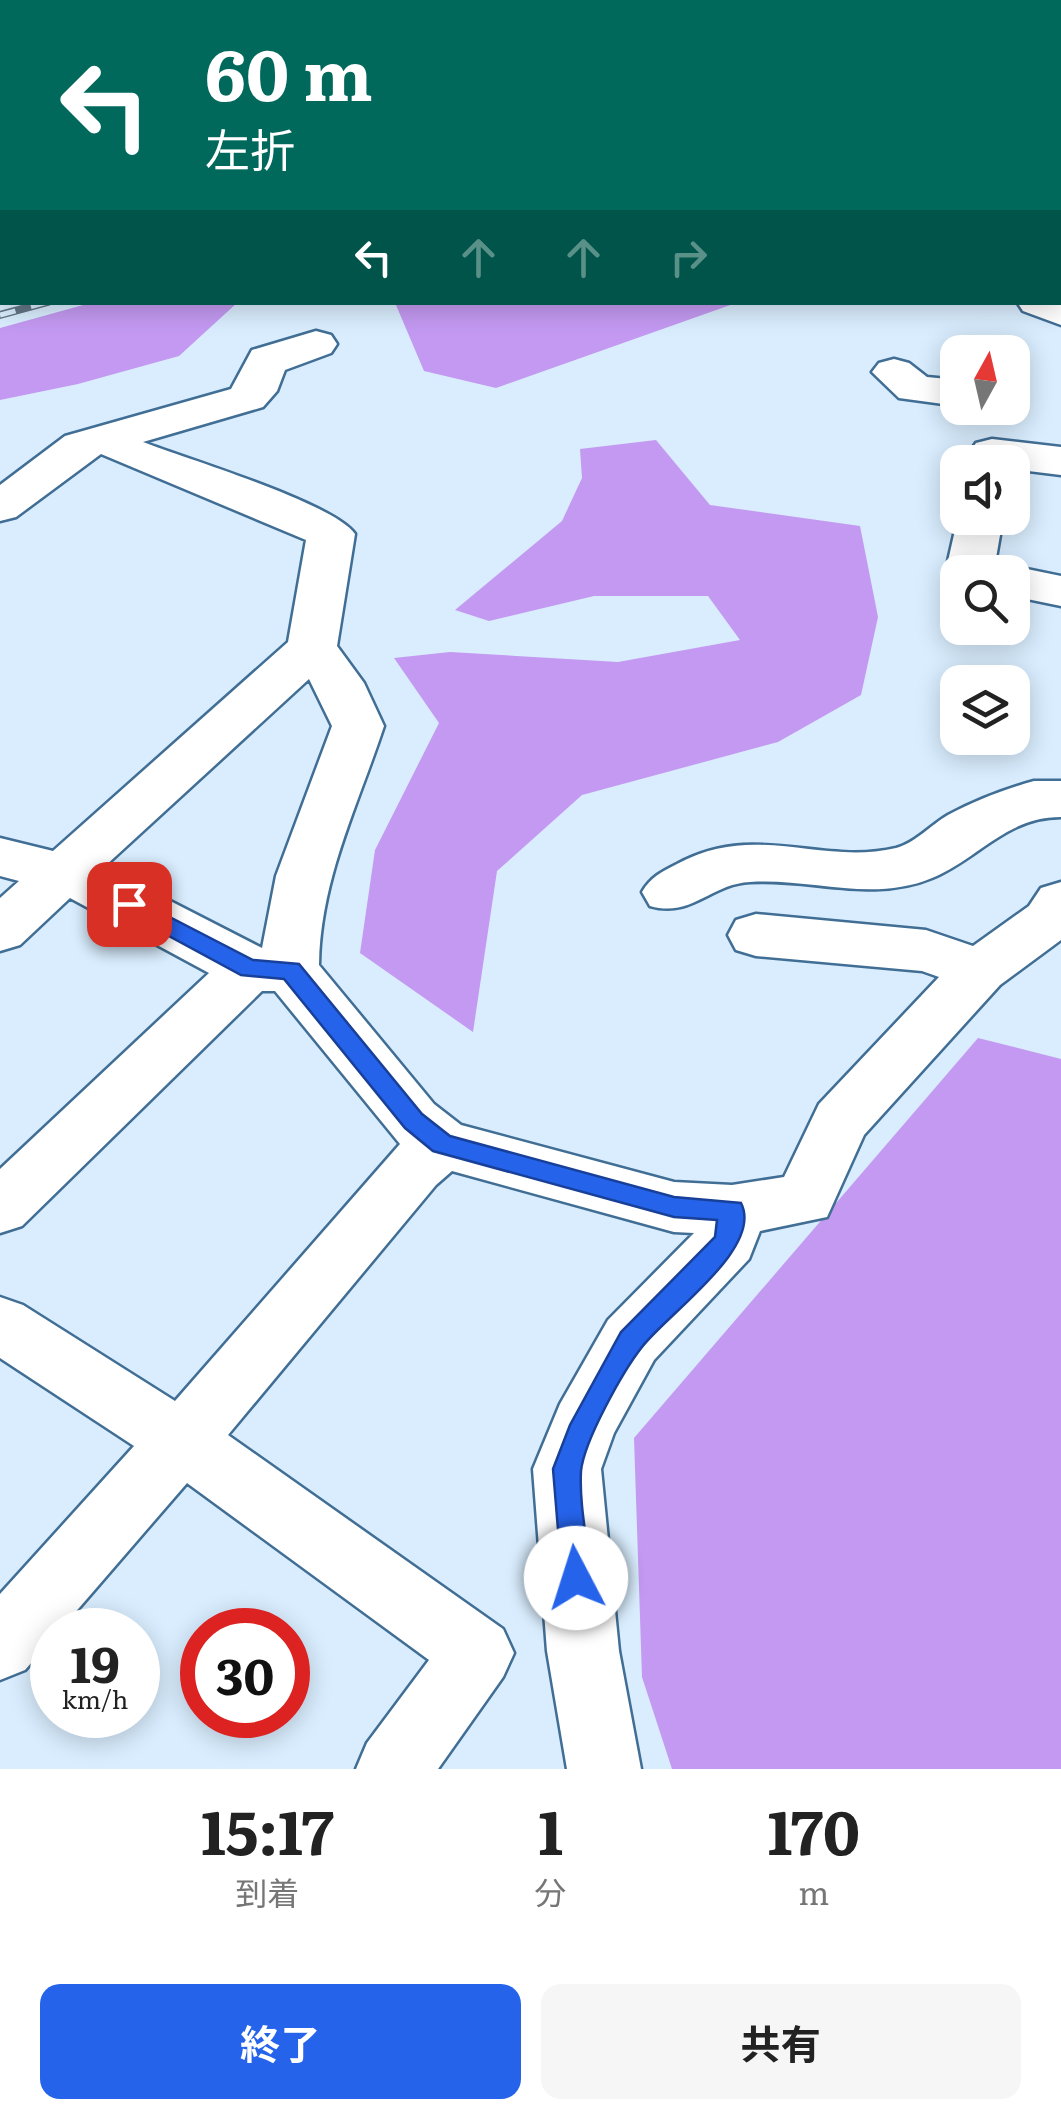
<!DOCTYPE html>
<html lang="ja">
<meta charset="utf-8">
<style>
:root{--surface:#fff;--page:#f6f6f6;--text:#222;--muted:#767676;--accent:#2563eb}
body{margin:0;font-family:Literata,"Noto Sans JP",serif;background:var(--page);color:var(--text);height:100vh;display:flex;flex-direction:column;font-size:38px;white-space:nowrap}
*{box-sizing:border-box;margin:0}
p{font-size:32px;color:var(--muted)}
.icon{flex:none;width:55px;height:55px;fill:none;stroke:currentColor;stroke-width:2;stroke-linecap:round;stroke-linejoin:round}
.map{position:relative;height:1769px;overflow:hidden}
.drawer{display:flex;flex-direction:column;background:var(--surface);flex:1}
.drawer>*{flex:none}
.hud{position:absolute;left:0px;top:0px;width:1062px;height:305px;box-shadow:0 5px 25px #0003;background:#00695c;color:#fff;overflow:hidden}
.needle{width:65px;rotate:8deg}
.tools{position:absolute;left:940px;top:335px;display:grid;gap:20px}
.tools a{display:grid;place-items:center;width:90px;height:90px;border-radius:20px;background:var(--surface);box-shadow:0 5px 25px #0003;font-size:50px}
.speed{position:absolute;left:30px;top:1608px;display:flex;gap:20px;font-size:50px;font-weight:700;text-align:center}
.speed>*{display:grid;place-content:center;width:130px;height:130px;border-radius:50%;background:var(--surface);box-shadow:0 5px 25px #0003;line-height:1}
.speed small{font-size:25px;font-weight:400}
.speed .limit{border:15px solid #d22;background:#fff;color:#111}
.pin{position:absolute;display:grid;place-items:center;width:85px;height:85px;color:#fff;margin:-42px;border-radius:20px;box-shadow:0 5px 15px #0006}
.me{position:absolute;width:110px;margin:-55px;rotate:355deg;stroke-linejoin:round;filter:drop-shadow(0 0 8px #0008)}
.turn{display:flex;align-items:center;gap:35px;height:210px;padding:0 40px;font-size:45px}
.turn .icon{width:130px;height:130px;stroke-width:2.5}
.turn b{display:block;font-size:70px;line-height:85px}
.lanes{display:flex;align-items:center;height:95px;padding:0 40px;background:#0003;justify-content:center;gap:50px;direction:ltr}
.lanes .off{opacity:.35}
.eta{display:flex;justify-content:space-evenly;align-items:center;height:170px;text-align:center}
.eta b{font-size:60px;font-weight:700;line-height:70px}
.cta{display:flex;gap:20px;margin-top:auto;padding:20px 40px}
.cta a{flex:1;height:115px;border-radius:20px;background:var(--accent);color:#fff;font-size:40px;font-weight:700;line-height:115px;text-align:center}
.cta a+a{background:var(--page);color:var(--text)}
.map>svg:first-child{display:block}
.forest{fill:#c399f1}
.lines{fill:none;stroke-linecap:round;stroke-linejoin:round}
.stream{fill:#1b9cf1;fill-rule:evenodd}
.street-casing{stroke:#416e94;stroke-width:5}
.highway-casing{stroke:#a88b98;stroke-width:5}
.street{fill:#fff;fill-rule:evenodd}
.highway{fill:#f9c2cd;fill-rule:evenodd}
.rail-casing{stroke:#627585;stroke-width:8}
.rail{stroke:#d9edfe;stroke-width:5;stroke-dasharray:16;stroke-linecap:butt}
.route{fill:#2563eb;stroke:#184099;stroke-width:2.5}
</style>
<div class="map">
<svg width="1061" height="1769" viewBox="0 0 1061 1769">
<rect width="100%" height="100%" fill="#d9edfe"/>
<path class="forest" d="M94,302h143v1l-58,53 -101,28 -78,16v-72z
M391,303h345l-240,85 -72,-17 -28,-66z
M656,440l54,65 150,21 18,91 -17,78 -83,47 -196,53 -85,76 -24,161 -113,-79 15,-103 64,-127 -45,-65 56,-6 168,10 122,-22 -32,-44h-114l-105,25 -34,-11 107,-89 20,-43 -2,-29z
M978,1038l83,21v710h-389l-30,-92 -8,-239z"/>
<g class="lines">
<path class="stream" d="M1060,77h1v6h-1z"/>
<defs>
<path id="street" d="M112,0h36v2h-35z
M730,0h36v2h-35z
M0,69h2v22h-2z
M0,273l2,1v25h-2z
M1061,297v28l-38,-14 -6,-9h43z
M316,331l15,4 6,9 -6,9 -46,17 -8,21 -14,16 -120,35c41,16 191,61 212,92l-18,112 27,37 20,43c-26,79 -64,154 -65,239l115,139 27,21 213,57 58,3 52,-8 35,-73 120,-127 -17,-6 -166,-15 -20,-6 -8,-15 8,-15 20,-6 170,16 47,16 56,-40 12,-18 20,-6v58l-61,45 -136,150 -37,82 -67,14 -11,28 -95,101 -40,73 -13,36 18,182 22,118h-74l-20,-118 -14,-182 27,-65 48,-84 86,-87 -20,-1 -222,-61 -16,14 -208,250 275,194 11,24 -11,24 -65,92h-82l11,-26 62,-83 -242,-177 -127,147h-8v9l-27,31 -25,10v-86l134,-148 -134,-88v-61l23,8 152,96 225,-257 -125,-153h-13l-240,235 -22,7v-64l209,-196 -139,-75 -50,47 -20,6v-53l19,-17 -19,-5v-38l53,13 235,-209 18,-102 -205,-86 -85,63 -16,4v-36l65,-49 166,-47 21,-39zM309,679l23,47 -56,150 -14,72 -158,-81z
M894,359l15,4 18,14 31,3v26l-59,-8 -27,-26 7,-9z
M992,439l69,8v28l-49,-6v-7h-36l-7,-9 7,-10z
M958,517l45,1 -7,40 8,10 8,-2 49,10v30l-49,-10v-24l-54,2 -10,-13z
M1034,781h27v36c-55,0 -83,42 -129,61 -59,25 -121,0 -182,4 -40,2 -58,36 -100,24l-8,-14c9,-15 19,-20 35,-28 79,-43 143,2 219,-16 19,-5 35,-23 52,-33 26,-14 57,-26 86,-34z"/>
<path id="highway" d="M1060,139h1v24h-1z
M0,198h2v24h-2z"/>
</defs>
<use href="#street" class="street-casing"/>
<use href="#highway" class="highway-casing"/>
<use href="#street" class="street"/>
<use href="#highway" class="highway"/>
<defs>
<path id="rail" d="M0,315l48,-13"/>
</defs>
<use href="#rail" class="rail-casing"/>
<use href="#rail" class="rail"/>
</g>
<path class="route" d="M129,896l124,64 46,4 123,150 28,22 224,61 67,6c23,45 -74,111 -99,144 -19,24 -58,94 -61,124 -2,34 7,73 10,107l-4,9 -11,4 -10,-4 -4,-9 -9,-109 17,-44 51,-93 94,-95 2,-17 -43,-3 -241,-66 -28,-23 -121,-149 -43,-4 -120,-65 -4,-6 4,-5z"/>
</svg>
<div class="tools">
<a><svg class="needle" viewBox="-14 -14 28 28"><path d="M0-13l5 13h-10z" fill="#e53935"/><path d="M0 13l5-13h-10z" fill="#767676"/></svg></a>
<a><svg class="icon" aria-label="sound" viewBox="0 0 24 24"><path d="M4 9h4l5-4v14l-5-4H4zM17 9q2 3 0 6"/></svg></a>
<a><svg class="icon" aria-label="search" viewBox="0 0 24 24"><circle cx="10" cy="10" r="6"/><path d="M15 15l6 6"/></svg></a>
<a><svg class="icon" aria-label="layers" viewBox="0 0 24 24"><path d="M12 4l9 5-9 5-9-5zM3 14l9 5 9-5"/></svg></a>
</div>
<div class="speed"><div>19<small>km/h</small></div><div class="limit">30</div></div>
<div class="pin" style="left:129px;top:904px;background:#d93025"><svg class="icon" aria-label="arrive" viewBox="0 0 24 24"><path d="M6 21V4h12l-3 4 3 4H6"/></svg></div>
<svg class="me" style="left:576px;top:1578px" viewBox="-20 -20 40 40"><circle r="19" fill="#fff"/><path d="M0-13L10 11 0 6-10 11z" fill="#2563eb"/></svg>
<div class="hud">
<div class="turn"><svg class="icon" aria-label="left" viewBox="0 0 24 24"><path d="M17 20v-9H6M10 6l-5 5 5 5"/></svg><div><b>60 m</b>左折</div></div>
<div class="lanes"><svg class="icon" aria-label="left" viewBox="0 0 24 24"><path d="M17 20v-9H6M10 6l-5 5 5 5"/></svg><svg class="icon off" aria-label="ahead" viewBox="0 0 24 24"><path d="M12 20V5M6 11l6-6 6 6"/></svg><svg class="icon off" aria-label="ahead" viewBox="0 0 24 24"><path d="M12 20V5M6 11l6-6 6 6"/></svg><svg class="icon off" aria-label="right" viewBox="0 0 24 24"><path d="M7 20v-9h11M14 6l5 5-5 5"/></svg></div>
</div>
</div>
<section class="drawer">
<div class="eta">
<div><b>15:17</b><p>到着</p></div>
<div><b>1</b><p>分</p></div>
<div><b>170</b><p>m</p></div>
</div>
<div class="cta"><a>終了</a><a>共有</a></div>
</section>
